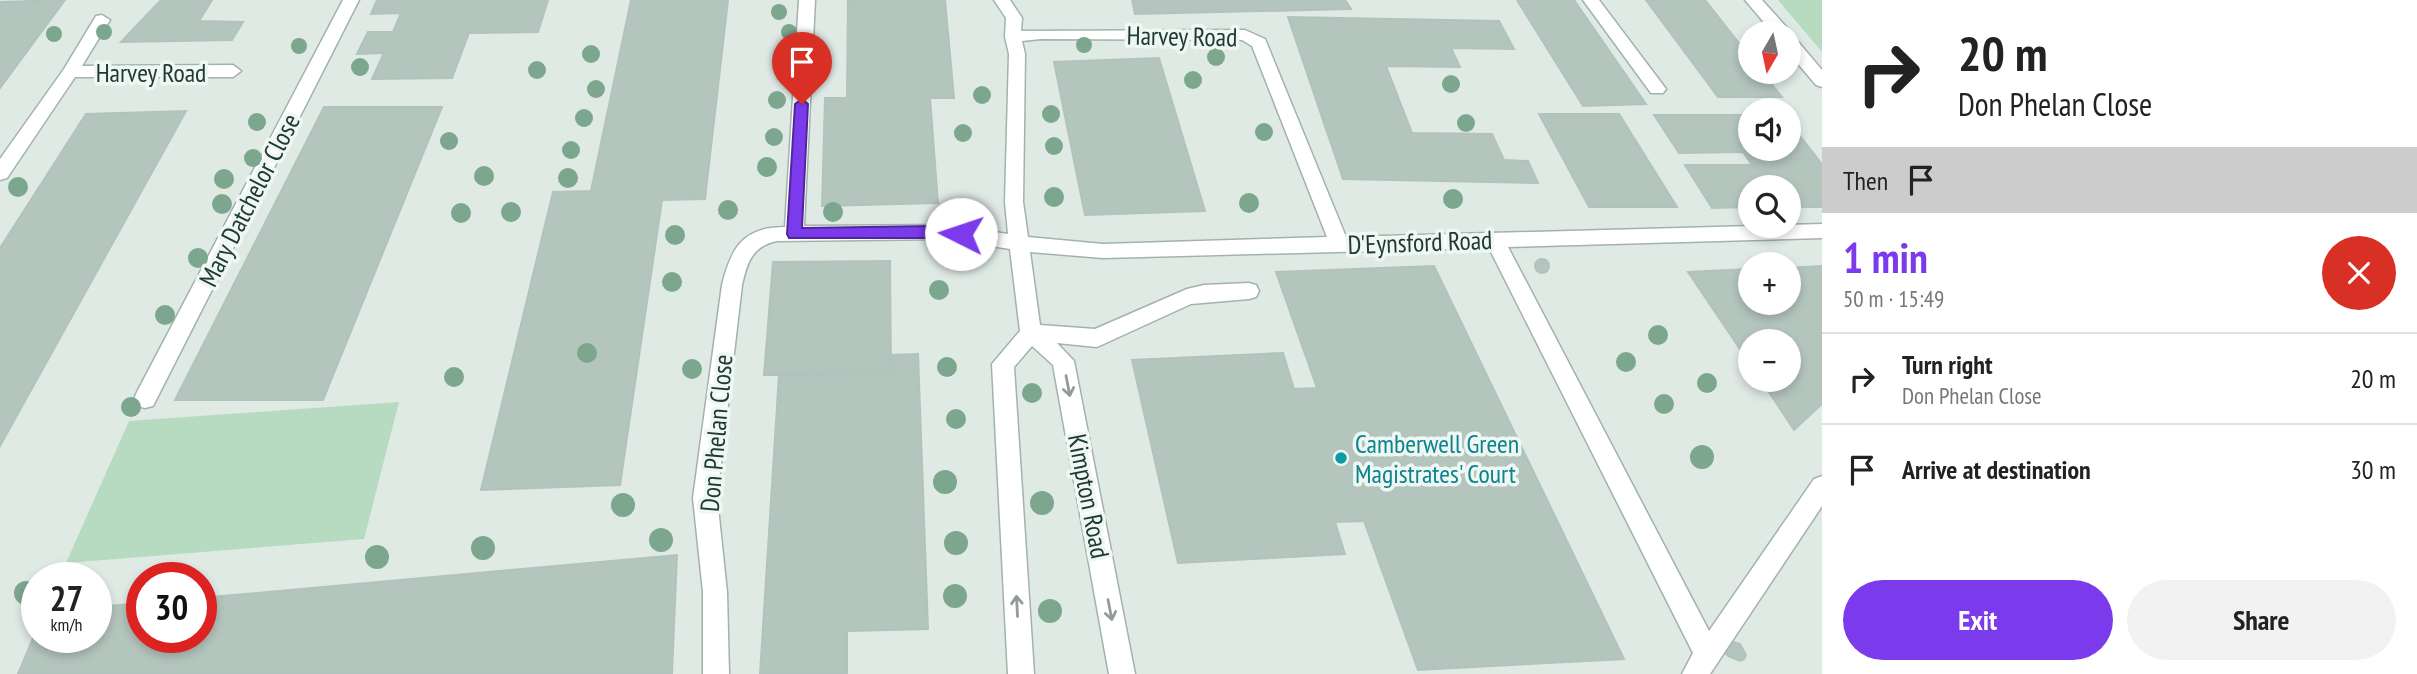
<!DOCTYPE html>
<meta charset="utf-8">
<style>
:root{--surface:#fff;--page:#f2f2f2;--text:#222;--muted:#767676;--line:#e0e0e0;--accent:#7c3aed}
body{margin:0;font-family:"PT Sans Narrow",sans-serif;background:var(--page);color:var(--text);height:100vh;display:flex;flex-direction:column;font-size:26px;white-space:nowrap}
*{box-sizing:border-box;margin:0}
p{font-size:23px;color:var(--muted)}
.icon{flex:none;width:38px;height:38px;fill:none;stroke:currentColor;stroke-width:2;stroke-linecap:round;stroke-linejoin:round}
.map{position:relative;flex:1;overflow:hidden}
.details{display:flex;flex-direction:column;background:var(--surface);width:595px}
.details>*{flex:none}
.guide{background:#fff;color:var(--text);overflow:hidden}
.needle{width:46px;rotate:189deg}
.tools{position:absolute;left:1738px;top:21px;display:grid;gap:14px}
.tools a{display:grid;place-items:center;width:63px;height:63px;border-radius:50%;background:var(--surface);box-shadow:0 4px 10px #0003;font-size:35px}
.speed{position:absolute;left:21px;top:562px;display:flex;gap:14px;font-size:35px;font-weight:700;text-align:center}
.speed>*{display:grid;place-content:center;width:91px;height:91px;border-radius:50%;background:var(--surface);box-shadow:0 4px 10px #0003;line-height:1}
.speed small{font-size:18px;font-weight:400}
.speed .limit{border:10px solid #d22;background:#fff;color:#111}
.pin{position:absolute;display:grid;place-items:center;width:60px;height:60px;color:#fff;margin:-72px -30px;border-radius:50% 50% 50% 0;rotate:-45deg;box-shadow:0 0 7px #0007}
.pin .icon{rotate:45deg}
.me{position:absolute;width:77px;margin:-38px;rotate:274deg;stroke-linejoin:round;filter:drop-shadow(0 0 5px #0008)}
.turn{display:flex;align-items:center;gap:24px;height:147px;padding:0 21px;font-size:32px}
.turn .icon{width:91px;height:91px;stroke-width:2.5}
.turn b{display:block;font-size:49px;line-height:60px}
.then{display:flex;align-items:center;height:66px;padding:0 21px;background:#0003;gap:14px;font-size:26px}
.round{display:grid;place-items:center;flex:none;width:74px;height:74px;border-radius:37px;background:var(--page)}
.summary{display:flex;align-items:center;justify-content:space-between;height:119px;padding:0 21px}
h1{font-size:42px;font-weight:800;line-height:52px;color:var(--accent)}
.button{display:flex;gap:14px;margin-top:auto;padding:14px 21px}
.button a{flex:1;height:80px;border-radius:42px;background:var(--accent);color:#fff;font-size:28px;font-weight:800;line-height:80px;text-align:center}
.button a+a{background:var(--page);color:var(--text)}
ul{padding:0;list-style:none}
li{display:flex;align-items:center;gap:21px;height:91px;padding:0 21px;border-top:2px solid var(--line)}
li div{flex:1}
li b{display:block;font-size:26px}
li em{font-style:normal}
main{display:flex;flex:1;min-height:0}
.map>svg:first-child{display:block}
.green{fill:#b7dbc1}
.building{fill:#b4c5be;stroke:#b1c3bc;stroke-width:2}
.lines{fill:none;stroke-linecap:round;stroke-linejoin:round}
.minor-casing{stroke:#a2b2ac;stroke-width:3}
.minor{fill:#fff;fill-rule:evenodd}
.tree{fill:#7ca78e}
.oneway{stroke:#909c99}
.route{fill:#7c3aed;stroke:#51269a;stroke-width:2}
.culture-dot{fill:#0f9aa8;stroke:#eff7f3;stroke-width:2.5}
.labels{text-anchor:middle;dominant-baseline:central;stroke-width:7;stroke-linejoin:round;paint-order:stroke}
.street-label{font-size:26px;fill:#203a33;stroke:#eff7f3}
.culture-label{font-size:26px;fill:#0d838f;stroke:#eff7f3;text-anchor:start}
</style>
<main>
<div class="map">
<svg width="1822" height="674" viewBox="0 0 1822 674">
<rect width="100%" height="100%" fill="#dfeae5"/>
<path class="green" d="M1778,0h44v52z
M399,402l-35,137 -298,24 63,-142z"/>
<path class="building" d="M65,0l-65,88v-86z
M161,0h51l-13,21 44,1 -11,18 -111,2z
M377,0h171l-10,32 -69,1 -17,45 -80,1 12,-26 -27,1 11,-22h25l8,-19 -30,1z
M631,0h97l-23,199 -43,1 -42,285 -139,5 72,-298 38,-1z
M848,0h97l9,98h-24l8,105 -116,3 3,-108h22z
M1132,0h213l6,9 -216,5z
M1517,0h57l72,104 -63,2z
M1646,0h59l45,57v15h12l20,25h-64z
M1288,17l211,4 15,28 -63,-1 9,19 -74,-1 26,67 80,1 12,26 24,1 10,22 -195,-4z
M1159,58l46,153 -120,4 -31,-153z
M324,107h118l-119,293h-148z
M186,111l-186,335v-198l86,-134z
M1539,114h80l58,93h-88z
M1654,115h96v34h38v-28l30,38h-70l-5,-7 -64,1z
M1748,159h70l4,6v42h-34v-20h-38v20l-38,1 -27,-43h67z
M1535 266a7 7 0 1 1 14 0a7 7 0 1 1-14 0Z
M890,261l1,112 -127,2 9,-113z
M1434,266l190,393 -206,11 -54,-149 -29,1 10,32 -167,9 -46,-203 151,-7 11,36 23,-1 -41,-116z
M1822,266v138l-28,26 -33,-50h27v-39h-38v23l-62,-92 62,-3v34h38v-35z
M918,354l10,275 -81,2v43h-87l19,-299 112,-2v-18z
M677,555l-5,119h-654l19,-45v8h59v-30l46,-4v34h59v-39z
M1728,640l12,4 6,11 -2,4 -4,2 -12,-5 -5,-6z"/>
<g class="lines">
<defs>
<path id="minor" d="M343,0h16l-206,406 -8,2 -8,-2 -3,-7 3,-7z
M799,0h16l-11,226 143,-1 61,9 -3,-32 4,-148 -4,-17 1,-19 -12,-18h16l12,18 -1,13 224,-1 20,9 81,198 476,-13v14l-314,9 201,384 105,-152 8,-3v30l-112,168h-28l11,-21 -204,-405 -386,10 -73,-6 10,73 55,4 92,-40 17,-4 45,-2 7,2 3,6 -3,6 -7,2 -58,5 -94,43 -40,-4 17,18 61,313h-26l-56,-309 -21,-19 -18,21 20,307h-26l-16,-310 28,-33 -10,-82 -63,-10 -170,2c-25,5 -30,22 -35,44l-25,213 10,94 2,82h-26v-82l-10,-94 29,-213c9,-37 21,-58 63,-58zM1041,39l201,1 10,6 75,191 -224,7 -75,-7 -5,-35 2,-148 -3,-13z
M1583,0h16l64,85 3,4 -3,4h-12z
M1745,0h17l26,29 2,4 -2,3v-3h-15z
M102,15l8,5 -28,46 151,-1 8,6 -8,6h-158l-68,101 -7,2v-21l64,-90 32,-53z
M1788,36l6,1 28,33v17l-6,-2 -28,-33z"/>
</defs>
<use href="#minor" class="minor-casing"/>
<use href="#minor" class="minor"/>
</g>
<g class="tree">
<circle cx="779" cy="12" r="8"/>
<circle cx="104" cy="32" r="8"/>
<circle cx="789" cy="32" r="8"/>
<circle cx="54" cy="34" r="8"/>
<circle cx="1084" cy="45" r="8"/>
<circle cx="299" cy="46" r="8"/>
<circle cx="591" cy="54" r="9"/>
<circle cx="1216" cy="57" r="9"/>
<circle cx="782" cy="66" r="9"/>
<circle cx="360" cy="67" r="9"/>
<circle cx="537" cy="70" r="9"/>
<circle cx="1193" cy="80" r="9"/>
<circle cx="1451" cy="84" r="9"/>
<circle cx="596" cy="89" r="9"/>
<circle cx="982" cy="95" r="9"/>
<circle cx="777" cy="100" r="9"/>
<circle cx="1051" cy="114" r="9"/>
<circle cx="584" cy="118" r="9"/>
<circle cx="257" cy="122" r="9"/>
<circle cx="1466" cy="123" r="9"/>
<circle cx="1264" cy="132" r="9"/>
<circle cx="963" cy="133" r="9"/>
<circle cx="774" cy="137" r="9"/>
<circle cx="449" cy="141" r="9"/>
<circle cx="1054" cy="146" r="9"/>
<circle cx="571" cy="150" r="9"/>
<circle cx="253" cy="158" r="9"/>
<circle cx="767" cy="167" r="10"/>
<circle cx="484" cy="176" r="10"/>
<circle cx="568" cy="178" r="10"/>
<circle cx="224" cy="179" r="10"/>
<circle cx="18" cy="187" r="10"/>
<circle cx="1054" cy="197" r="10"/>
<circle cx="1453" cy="199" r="10"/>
<circle cx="1249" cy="203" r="10"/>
<circle cx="222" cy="204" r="10"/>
<circle cx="728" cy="210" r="10"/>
<circle cx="511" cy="212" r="10"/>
<circle cx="833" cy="212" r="10"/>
<circle cx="461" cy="213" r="10"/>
<circle cx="675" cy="235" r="10"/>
<circle cx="198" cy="258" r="10"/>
<circle cx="672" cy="282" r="10"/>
<circle cx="939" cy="290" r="10"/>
<circle cx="165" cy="315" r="10"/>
<circle cx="1658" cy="335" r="10"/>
<circle cx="587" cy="353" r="10"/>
<circle cx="1626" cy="362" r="10"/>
<circle cx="947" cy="367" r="10"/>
<circle cx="692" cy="369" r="10"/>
<circle cx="454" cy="377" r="10"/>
<circle cx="1707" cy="383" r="10"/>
<circle cx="1032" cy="393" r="10"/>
<circle cx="1664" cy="404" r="10"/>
<circle cx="131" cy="407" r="10"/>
<circle cx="956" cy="419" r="10"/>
<circle cx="1702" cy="457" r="12"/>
<circle cx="945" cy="482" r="12"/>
<circle cx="1042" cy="503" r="12"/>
<circle cx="623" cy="505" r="12"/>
<circle cx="661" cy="540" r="12"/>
<circle cx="956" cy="543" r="12"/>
<circle cx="483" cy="548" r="12"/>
<circle cx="377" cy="557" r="12"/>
<circle cx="26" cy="593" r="12"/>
<circle cx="955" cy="596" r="12"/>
<circle cx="1050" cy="611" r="12"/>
</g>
<defs><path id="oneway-shaft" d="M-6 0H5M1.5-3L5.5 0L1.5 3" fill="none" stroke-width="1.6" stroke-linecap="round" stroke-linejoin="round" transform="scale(1.75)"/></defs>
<g class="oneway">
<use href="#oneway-shaft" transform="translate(1068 386) rotate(79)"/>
<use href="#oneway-shaft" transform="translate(1017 606) rotate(-93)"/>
<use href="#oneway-shaft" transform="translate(1110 610) rotate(79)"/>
</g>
<path class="route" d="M802,99l6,5 -6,124 130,-2 34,4 2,4 -2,4h-177l-2,-4 8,-130z"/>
<circle class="culture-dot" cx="1341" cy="458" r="7"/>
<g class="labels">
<g class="street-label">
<text transform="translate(1182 36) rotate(1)">Harvey Road</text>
<text x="151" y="72">Harvey Road</text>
<text transform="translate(249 200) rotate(-63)">Mary Datchelor Close</text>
<text transform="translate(1420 242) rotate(-2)">D'Eynsford Road</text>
<text transform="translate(716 433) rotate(-85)">Don Phelan Close</text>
<text transform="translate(1089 496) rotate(79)">Kimpton Road</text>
</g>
<g class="culture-label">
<text x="1355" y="443">Camberwell Green<tspan x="1355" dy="30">Magistrates' Court</tspan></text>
</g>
</g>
</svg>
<div class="tools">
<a><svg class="needle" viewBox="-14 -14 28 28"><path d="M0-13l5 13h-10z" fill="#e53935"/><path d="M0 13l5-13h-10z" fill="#767676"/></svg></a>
<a><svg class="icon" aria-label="sound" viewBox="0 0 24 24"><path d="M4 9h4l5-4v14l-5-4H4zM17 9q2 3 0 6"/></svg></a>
<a><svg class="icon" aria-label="search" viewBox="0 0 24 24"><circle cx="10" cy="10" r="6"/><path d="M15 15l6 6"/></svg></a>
<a>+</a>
<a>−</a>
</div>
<div class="speed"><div>27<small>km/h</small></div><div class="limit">30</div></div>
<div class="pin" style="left:802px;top:104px;background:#d93025"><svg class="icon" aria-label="arrive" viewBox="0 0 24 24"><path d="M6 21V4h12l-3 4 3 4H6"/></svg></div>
<svg class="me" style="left:961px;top:234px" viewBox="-20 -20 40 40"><circle r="19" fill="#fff"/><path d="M0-13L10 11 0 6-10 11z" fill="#7c3aed"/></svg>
</div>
<section class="details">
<div class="guide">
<div class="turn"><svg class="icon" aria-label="right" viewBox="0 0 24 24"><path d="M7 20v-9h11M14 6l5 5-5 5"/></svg><div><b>20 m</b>Don Phelan Close</div></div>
<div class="then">Then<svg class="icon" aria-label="arrive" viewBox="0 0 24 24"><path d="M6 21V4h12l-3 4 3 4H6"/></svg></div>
</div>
<div class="summary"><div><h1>1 min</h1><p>50 m · 15:49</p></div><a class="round" style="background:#d93025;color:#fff"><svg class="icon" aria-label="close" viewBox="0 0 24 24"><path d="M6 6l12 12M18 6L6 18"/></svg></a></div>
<ul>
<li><svg class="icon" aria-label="right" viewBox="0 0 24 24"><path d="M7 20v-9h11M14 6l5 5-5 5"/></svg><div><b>Turn right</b><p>Don Phelan Close</p></div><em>20 m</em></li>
<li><svg class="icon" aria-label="arrive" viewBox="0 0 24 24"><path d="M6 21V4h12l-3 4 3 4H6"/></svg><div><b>Arrive at destination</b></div><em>30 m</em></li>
</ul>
<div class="button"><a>Exit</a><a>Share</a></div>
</section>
</main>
